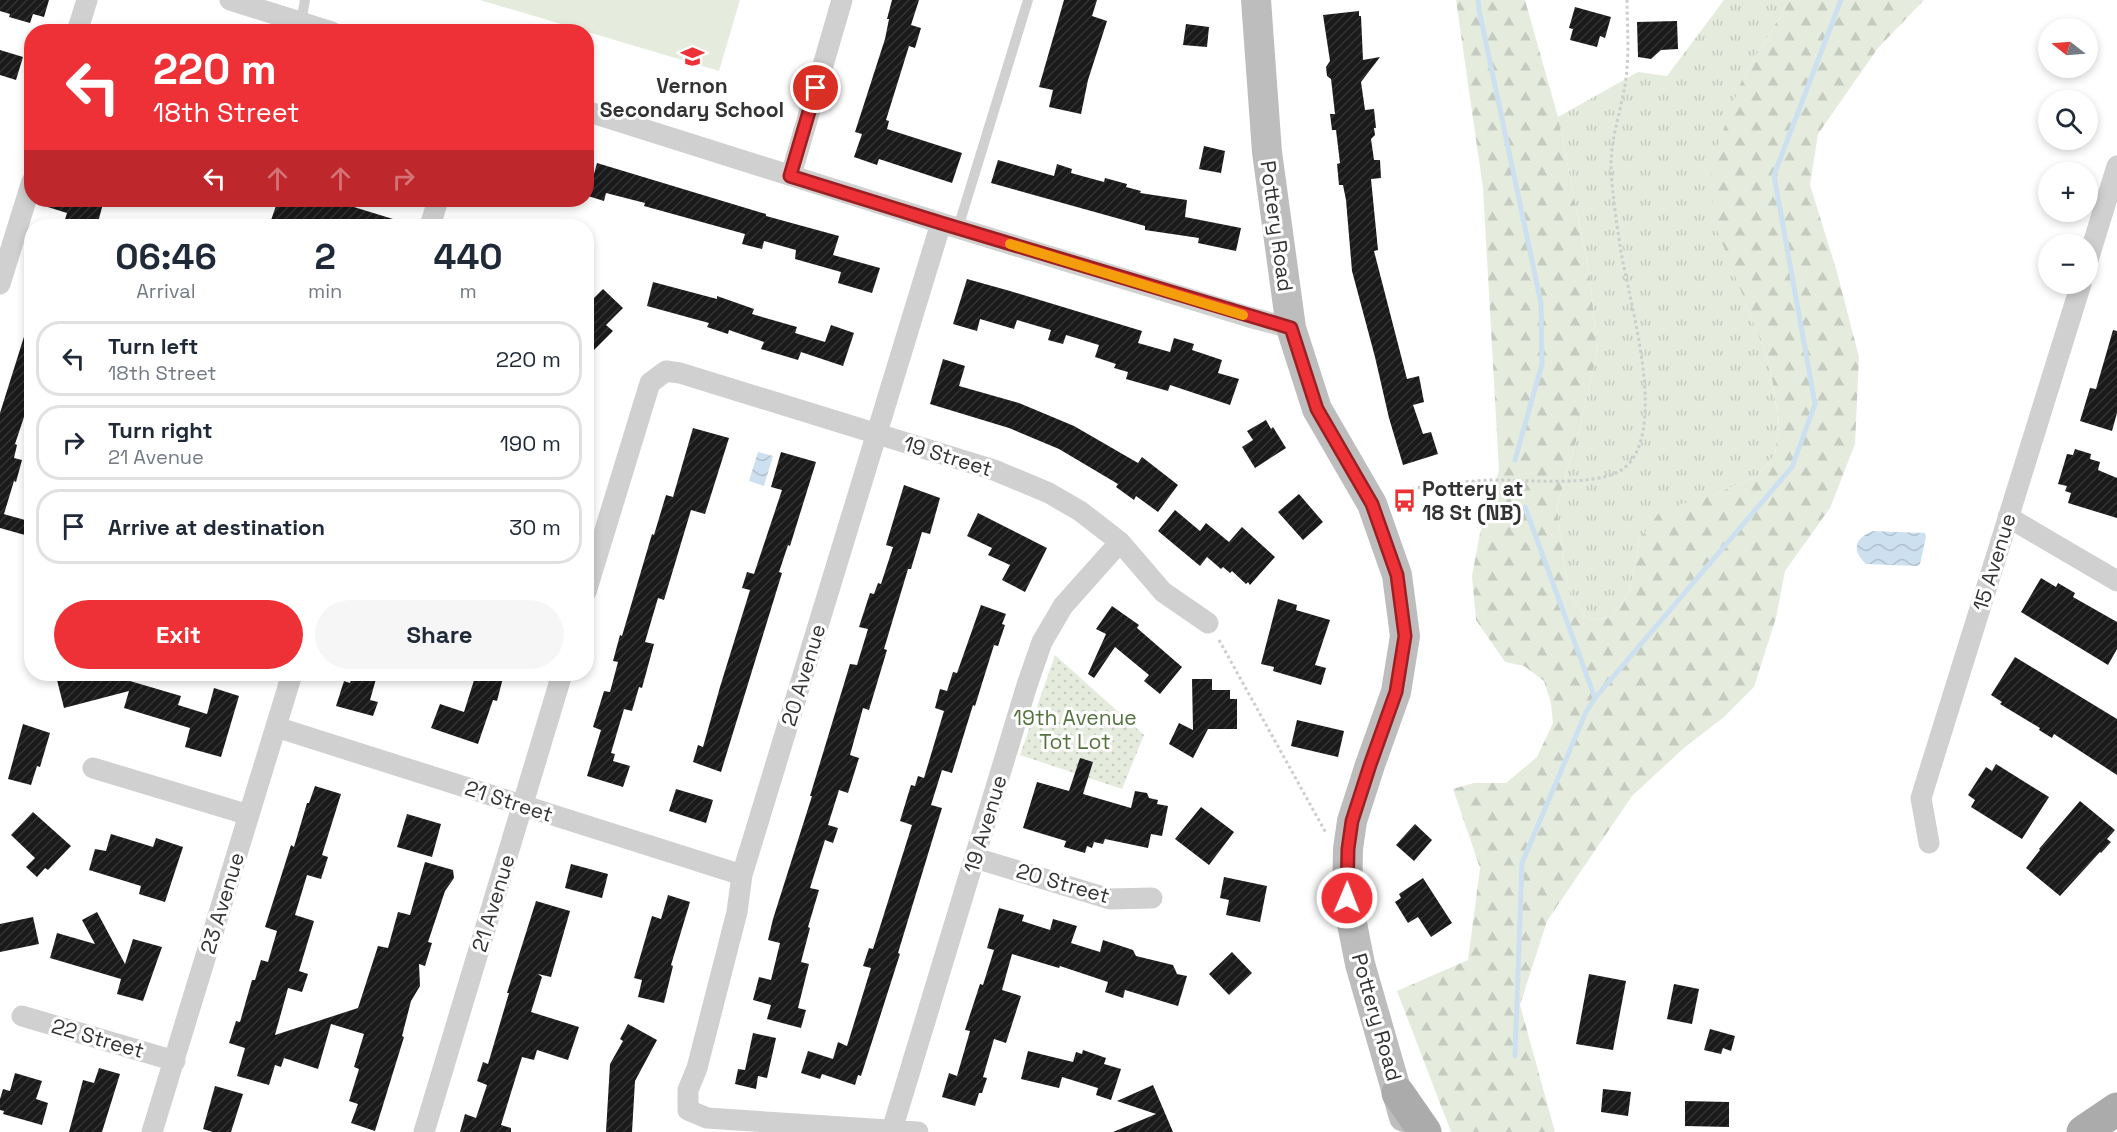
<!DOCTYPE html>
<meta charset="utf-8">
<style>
:root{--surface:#fff;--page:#f6f6f7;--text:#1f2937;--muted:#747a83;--line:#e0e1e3;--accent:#ee3136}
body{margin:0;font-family:"Space Grotesk",sans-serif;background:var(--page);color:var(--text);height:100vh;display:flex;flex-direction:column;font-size:22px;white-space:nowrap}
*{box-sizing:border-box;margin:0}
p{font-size:20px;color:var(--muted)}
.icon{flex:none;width:33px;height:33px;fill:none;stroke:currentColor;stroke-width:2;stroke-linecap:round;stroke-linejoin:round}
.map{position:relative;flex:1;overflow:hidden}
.side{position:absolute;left:24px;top:219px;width:570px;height:462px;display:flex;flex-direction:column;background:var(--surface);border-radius:24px;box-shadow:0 3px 9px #0003}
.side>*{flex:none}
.guide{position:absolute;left:24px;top:24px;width:570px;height:183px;border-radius:24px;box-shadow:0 3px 9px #0003;background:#ee3136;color:#fff;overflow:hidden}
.needle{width:39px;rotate:287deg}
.controls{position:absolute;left:2038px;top:18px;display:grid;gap:12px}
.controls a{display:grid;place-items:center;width:60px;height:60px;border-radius:50%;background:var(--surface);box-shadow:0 3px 9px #0003;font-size:30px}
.pin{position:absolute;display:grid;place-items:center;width:51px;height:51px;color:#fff;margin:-26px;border:3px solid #fff;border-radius:50%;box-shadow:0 2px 6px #0007}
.me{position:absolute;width:66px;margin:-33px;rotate:1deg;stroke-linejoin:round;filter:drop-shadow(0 0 4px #0008)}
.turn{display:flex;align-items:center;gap:21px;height:126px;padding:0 30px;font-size:27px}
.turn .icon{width:78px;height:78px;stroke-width:2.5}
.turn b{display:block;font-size:42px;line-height:51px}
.lanes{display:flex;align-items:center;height:57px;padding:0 30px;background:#0003;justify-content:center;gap:30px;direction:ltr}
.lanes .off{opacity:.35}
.eta{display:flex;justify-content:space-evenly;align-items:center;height:102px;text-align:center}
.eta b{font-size:36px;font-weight:700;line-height:42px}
.action{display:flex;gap:12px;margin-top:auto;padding:12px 30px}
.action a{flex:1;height:69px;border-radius:36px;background:var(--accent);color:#fff;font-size:24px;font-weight:700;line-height:69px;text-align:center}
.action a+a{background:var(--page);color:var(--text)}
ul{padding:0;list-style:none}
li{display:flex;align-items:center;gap:18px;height:75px;margin:0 12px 9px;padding:0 18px;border:3px solid var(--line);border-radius:24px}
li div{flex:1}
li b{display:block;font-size:22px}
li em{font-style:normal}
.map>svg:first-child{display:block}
.grass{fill:url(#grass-tufts)}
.forest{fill:url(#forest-firs)}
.park{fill:url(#park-dots)}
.pitch{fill:#e5ecde}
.water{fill:url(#water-waves)}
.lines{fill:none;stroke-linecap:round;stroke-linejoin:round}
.stream{stroke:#cde0ef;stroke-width:5}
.building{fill:url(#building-hatch)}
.path{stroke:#cdcdcd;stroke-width:3;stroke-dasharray:3 3;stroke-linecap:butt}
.lane{stroke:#d0d0d0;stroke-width:10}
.street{stroke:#d0d0d0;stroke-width:21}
.secondary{stroke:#bdbdbd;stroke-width:30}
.primary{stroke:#ababab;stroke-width:33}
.route-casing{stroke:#9b2023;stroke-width:15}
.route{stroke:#ee3136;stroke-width:10}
.slow{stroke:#f59e0b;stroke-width:10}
.labels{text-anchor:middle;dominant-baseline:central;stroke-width:6;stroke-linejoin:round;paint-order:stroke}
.poi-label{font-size:21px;font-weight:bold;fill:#333;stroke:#fff}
.street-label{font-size:21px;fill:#333;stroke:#fff}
.park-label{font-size:21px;fill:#53723d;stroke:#fff}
</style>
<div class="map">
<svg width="2117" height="1132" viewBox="0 0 2117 1132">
<defs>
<pattern id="grass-tufts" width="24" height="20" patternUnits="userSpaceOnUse" patternTransform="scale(1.5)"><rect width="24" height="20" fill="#e5ecde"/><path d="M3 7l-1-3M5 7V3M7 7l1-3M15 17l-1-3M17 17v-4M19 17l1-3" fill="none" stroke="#c5cbbf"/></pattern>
<pattern id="forest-firs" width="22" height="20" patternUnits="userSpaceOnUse" patternTransform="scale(1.5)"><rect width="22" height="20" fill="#e5ecde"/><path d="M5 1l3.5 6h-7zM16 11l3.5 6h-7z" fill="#c5cbbf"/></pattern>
<pattern id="park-dots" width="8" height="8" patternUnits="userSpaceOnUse" patternTransform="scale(1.5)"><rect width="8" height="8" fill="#e5ecde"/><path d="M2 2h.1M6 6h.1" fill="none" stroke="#c5cbbf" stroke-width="1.8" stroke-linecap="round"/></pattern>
<pattern id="water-waves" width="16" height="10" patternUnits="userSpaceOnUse" patternTransform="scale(1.5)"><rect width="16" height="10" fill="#cde0ef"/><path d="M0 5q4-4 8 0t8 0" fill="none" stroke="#b0c1cd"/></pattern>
<pattern id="building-hatch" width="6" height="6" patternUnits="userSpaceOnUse" patternTransform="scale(1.5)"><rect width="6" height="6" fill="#1a1a1a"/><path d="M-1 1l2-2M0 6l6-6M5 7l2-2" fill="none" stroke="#333"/></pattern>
</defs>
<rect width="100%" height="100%" fill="#fff"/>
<path class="grass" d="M1724,0h66l-47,77 -1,216 28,72 9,60 -4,29 -17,22 -45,19 -73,44 -11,54 -19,25 -22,2 -18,-24 -7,-38 -6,-52 22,-75 18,-78 -7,-77 -32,-159 80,-45 29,4z"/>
<path class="forest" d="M1456,0h69l33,117 32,159 7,77 -18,78 -22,75 6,52 7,38 18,24 22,-2 19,-25 11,-54 21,-29 52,-15 45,-19 17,-22 4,-30 -9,-59 -56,-143 -3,-59 32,-86 47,-77h134l-46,48 -60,86 -8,51 27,87 22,85 -4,87 -25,64 -45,63 -9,47 -22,69 -30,30 -40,31 -52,48 -85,125 -27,84 35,127h-104l-54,-141 71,-31 12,-92 -27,-79 21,-6h32l31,-26 16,-34 -2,-20 -7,-22 -20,-15 -19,-4 -29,-42 -4,-44 8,-43 19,-62 -16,-283z"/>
<path class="park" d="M1055,655l89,80 -22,54 -102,-34z"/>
<path class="pitch" d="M480,0h260l-21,71z"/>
<path class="water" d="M758,452l15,4 -9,30 -15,-5z
M1873,531l52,2 1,4 -6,27 -3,2 -51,-2c-15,-14 -11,-26 7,-33z"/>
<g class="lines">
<path class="stream" d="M1478,0l1,10 62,293 1,61 -27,96
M1525,507l70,191
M1515,1056l7,-193 64,-151 9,-14 197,-231 23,-63 -41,-229 67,-175"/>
</g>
<path class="building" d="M0,0h49l-5,17 -11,-3 -3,9 -21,-6 1,-3 -10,-3z
M892,0h27l-8,25 10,3 -6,20 -6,-2 -23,74 3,1 -2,8 75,24 -10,30 -73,-24 -2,6 -23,-8 8,-23 -7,-2 30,-93 4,-20h-2z
M1064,0h33l-5,16 15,5 -19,59 -7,34 -32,-7 4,-17 -14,-3z
M1575,7l36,10 -6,21 -5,-2 -3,11 -27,-7 3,-11 -4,-1z
M1359,11v5h2l2,44 17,-3 -19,25 4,28 9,-1 2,19h-2l1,7 -4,4 3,21h6l1,18 -10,1 7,71 -4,1 33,128 12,-3 5,26 -11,3 10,29 8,-2 7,22 -35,11 -14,-47 -14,-61 -23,-86 -6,-71 -3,-15h-4l-2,-21 3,-1 -4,-33h-4l-2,-16h5l-4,-35 -4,-3 -1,-9 4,-6 -7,-46z
M1677,21l1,28 -17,1 -10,9 -13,-2 -1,-35z
M1186,24l23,3 -2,20 -24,-2z
M0,50l23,7 -7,23 -16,-5z
M1204,146l21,5 -4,22 -22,-4z
M998,160l56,16 3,-12 15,5 -1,4 33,9 1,-4 22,6 -1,3 15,4 -1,2 47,7 -2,17 56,11 -5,23 -38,-8 1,-5 -54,-8v-4l-154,-43z
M597,163l169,51v2l73,20 -6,19 47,13 -8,25 -34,-10 3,-11 -46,-13 1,-9 -32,-9 -2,8 -20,-5 3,-10 -101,-28 1,-3 -39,-10 -2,8 -16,-5z
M40,200h64l-7,26h-34l4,-13 -29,-9z
M278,200h14l19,5 1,-5h19l75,23 -1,3h-136z
M967,279l43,12 132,40 -4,12 32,9 4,-14 20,6 -2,6 30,10 -4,13 21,6 -9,26 -60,-20 -2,6 -42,-12 2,-7 -14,-4 2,-4 -21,-7 4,-12 -33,-10 -3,9 -15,-4 3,-10 -34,-10 -3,9 -34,-10 -3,12 -24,-7z
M653,282l64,17v-3l37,13 -2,5 45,13 -2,6 30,9 6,-17 23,8 -11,33 -42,-14 -3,8 -37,-11 3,-7 -35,-12 -1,4 -21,-7 2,-4 -62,-17z
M603,289l20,19 -17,17 7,6 -27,27v-52z
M28,324l4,1v94l-8,-2 -9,27 2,1 -3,13 8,2 -6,22 -2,-1 -10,33 -4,-1v-100z
M2113,330l4,1v82l-5,18 -32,-10 10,-33 6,1z
M943,359l22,7 -6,20 60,17 55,23 64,37 4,-6 36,28 -20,27 -22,-16 -2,4 -18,-13 2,-3 -59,-35 -50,-21 -79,-24z
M1266,420l5,9 2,-2 13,21 -31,20 -13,-21 11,-7 -6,-9z
M693,428l36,10 -24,76 -14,-4 -27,90 -6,-2 -13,44 9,2 -12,44 -3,-1 -7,24 -8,-2 -13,44 4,1 -2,7 17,5 -7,21 -36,-11 14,-46 -8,-3 11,-36 6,1 8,-30 -5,-1 7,-26 2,1 30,-102 2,1 12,-40 7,2z
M2075,449l16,5 -1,5 10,3 -2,8 19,8v40l-49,-15 3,-10 -6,-2 2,-5 -9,-2 9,-30 6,1z
M781,452l35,10 -26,84 -2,-1 -9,27 3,1 -61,199 -28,-10 5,-17 5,2 17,-60 30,-97 -8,-2 5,-16 7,2 28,-84 -11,-3z
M904,485l36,13 -10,36 -8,-2 -11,37h-3l-24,80 3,1 -18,60 -6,-2 -13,47 9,3 -11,35 -9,-3 -11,35 10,3 -5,15 -8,-3 -15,48 9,2 -11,37 2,1 -9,34 8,2 -11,44 8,2 -5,18 -34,-9 4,-14 -18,-5 6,-23 12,3 9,-37 -12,-3 5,-21 39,-123h-2l40,-132 7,1 11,-36 -9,-2 11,-34 4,1 4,-11 3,1 12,-37 -7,-2z
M1299,494l24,28 -20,18 -25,-28z
M1175,510l25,21 6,-8 23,19 13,-15 33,30 -25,28 -2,-3 -2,2 -14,-13 -2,2 -7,-6 -2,2 -14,-12 -7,9 -42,-35z
M0,513l32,9v15l-32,-9z
M978,513l69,35 -22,44 -23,-12 8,-15 -22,-10 4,-7 -25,-12z
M2041,578l15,9 2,-4 17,10 -2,4 44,25v27l-9,16 -87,-53z
M1278,599l19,6 -1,5 34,10 -15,45 11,3 -5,17 -48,-14 1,-4 -13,-3z
M981,605l25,9 -4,10 3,1 -7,21 -4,-1 -19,61 -2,-1 -21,68 -10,-3 -11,35 11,3 -44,145 2,1 -39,122 -3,-1 -3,10 -33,-11 -2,5 -19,-6 7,-22 25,8 5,-17 9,4 24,-78 -8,-2 6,-18 4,1 39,-124 -12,-4 11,-36 4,1 3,-10 6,2 20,-67 -9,-3 5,-19 7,2 6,-19 4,1z
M1112,606l27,19 -2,3 45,39 -22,27 -16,-13 5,-6 -34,-28 -21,31 -6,-4 18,-40 -10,-5z
M2015,657l102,62v56l-63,-41 -2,4 -13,-8 1,-2 -40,-24 2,-2 -11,-7z
M66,674h8l1,4 16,-4h15l75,22 -3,9 29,9 7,-26 25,8 -18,61 -36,-10 5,-19 -66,-20 5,-17 -65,17 -8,-32z
M353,674l23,5 -6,21 8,2 -5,14 -37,-10 8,-25 6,2z
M476,674h28l-7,27 -4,-1 -15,44 -47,-16 9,-24 24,8z
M1192,679h20v11h18v9h7v30h-29l-15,29 -24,-14 10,-21 14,7z
M1297,720l47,11 -6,26 -47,-11z
M23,724l27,9 -10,34 -3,-1 -6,19 -23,-6z
M1080,758l13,4 -10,32 48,14 4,-17 12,2 2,5 9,2 -1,4 11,2 -6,30 -11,-2 -3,14 -43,-9 -2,5 -9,-2 -2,6 -5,-2 -2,7 -21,-6 2,-6 -43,-13 14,-46 32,9z
M1996,764l53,33 -27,42 -51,-32 4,-7 -7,-5 18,-28 6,4z
M315,786l26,8 -19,61 6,2 -7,22 -14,-4 -12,40 19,6 -15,50 9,3 -6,18 -14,-4 -13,47 83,-27 20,-62 10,2 10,-36 12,3 15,-53 28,8 1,8 -9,13 -17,51 4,1 -7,23 -6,-2 1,22 -9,15 -9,35 2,1 -29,94 -24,-8 7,-19 -9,-3 10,-32 -5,-2 10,-33 -33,-10 -13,45 -34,-11 -3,9 -6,-2 -6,20 -32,-9 8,-28 -16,-5 7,-22 4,1 12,-42h3l6,-20 7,2 9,-31 -12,-4 26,-82 3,2 13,-44h2z
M676,789l37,11 -7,23 -37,-12z
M2080,801l35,29 -8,9 4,3 -10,11 -1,-1 -40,44 -34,-28 14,-18 -1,-1z
M1201,807l33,25 -25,33 -34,-26z
M33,812l38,34 -23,24 -3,-2 -8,9 -11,-10 9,-9 -24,-23z
M407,814l34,10 -9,33 -35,-10z
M1415,824l17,16 -18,21 -18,-16z
M111,834l42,13 3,-9 27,9 -18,55 -26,-8 2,-8 -52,-16 6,-21 11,2z
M571,864l37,10 -6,24 -37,-10z
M1224,877l43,9 -7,36 -34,-7 3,-15 -9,-2z
M1423,878l29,45 -21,14 -13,-20 -10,6 -13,-21 6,-4 -2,-4z
M668,895l22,7 -19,63 2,1 -9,37 -26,-6 4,-17 -8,-2 18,-62 9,3z
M536,901l34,10 -19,66 -13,-3 4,3 -11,35 48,15 -11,33 -31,-10 -3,10 -12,-3 -21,68 10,3v4h-51l5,-18 11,4 11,-33 -10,-4 6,-19 5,2 21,-71h-2z
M999,908l25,7 -2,6 28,9 3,-11 24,7 -6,17 29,9 3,-12 30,10 3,6 37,9 4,9 10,2 -9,30 -53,-16 -2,8 -18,-6 3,-10 -48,-16 -1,2 -47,-14 -10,36 19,6 -15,47 -12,-4 -11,38 4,1 -5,15h-3l-4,13 -33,-9 7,-24 8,3 13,-45 -5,-1 15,-46 3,1 11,-35 -7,-2z
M97,912l28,52 8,-25 29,8 -19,54 -26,-7 4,-15 -71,-21 7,-25 38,11 -13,-24z
M33,917l6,27 -39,8v-28z
M1232,952l20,21 -23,22 -20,-21z
M1589,974l37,7 -13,69 -37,-6z
M1674,984l25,5 -7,35 -25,-5z
M628,1024l29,16 -22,41 -3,51h-26l4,-68 13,-23 -3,-2z
M1710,1029l25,7 -4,15 -8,-3 -2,6 -17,-4z
M753,1033l23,5 -9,40 -9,-2 -2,13 -21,-5 3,-15 7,1z
M1083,1050l23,8 -2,6 17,5 -10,31 -15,-5 2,-7 -36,-11 -3,11 -38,-9 7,-28 45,11 3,-10 6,2z
M99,1068l21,6 -18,58h-33l14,-52 11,3z
M15,1073l27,8 -6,18 12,4 -6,22 -39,-11 1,-3 -4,-1v-11l3,-10 7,2z
M1153,1085l20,47h-60l43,-18 -39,-13z
M215,1086l28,8 -12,38h-18l-10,-3z
M1603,1089l28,3 -3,24 -27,-4z
M1685,1101l44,1v25l-44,-1z"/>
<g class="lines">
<path class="path" d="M1395,494l12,-5c29,-3 60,-9 90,-9 30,0 95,6 121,-8 55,-29 11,-171 3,-220 -4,-27 -9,-58 -10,-86 0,-34 14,-65 16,-98 2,-22 0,-46 0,-68
M1219,640l107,193"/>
<path class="lane" d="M301,22l4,-22
M958,228l70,-228"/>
<path class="street" d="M230,0l102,32
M77,32l10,-32
M586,111l355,112 308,94 42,11
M791,175l51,-175
M430,226l8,-26
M2088,260l29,-94
M0,284l32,-103
M2008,517l109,64
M586,592l64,-209 16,-12 14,2 314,97 55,23 31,18 40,31 43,50 45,31
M276,727l466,148
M93,768l156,47
M1929,843l-8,-45 160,-514
M975,858l135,41 42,-1
M22,1016l153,45
M892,1130l135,-445 15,-43 21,-36 57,-64
M152,1132l140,-458
M424,1132l138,-458
M918,1132l-211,-14 -19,-8v-20l9,-22 40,-156 5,-37 199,-652"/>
<path class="secondary" d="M1256,0l11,152 24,176 26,81 55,95 25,71 8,61 -9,56 -26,73 -18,56 -4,28 -1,49 13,66 44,153"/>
<path class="primary" d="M1398,1093l27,39
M2083,1132l34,-23"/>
</g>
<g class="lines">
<defs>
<path id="route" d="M816,88l-26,88 151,47 350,105 26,81 55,95 25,71 8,61 -9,56 -26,73 -18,56 -4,28 -1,49"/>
</defs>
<use href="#route" class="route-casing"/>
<use href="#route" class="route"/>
<path class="slow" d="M1010,244l233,71"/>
</g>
<defs>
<symbol id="school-bare" viewBox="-9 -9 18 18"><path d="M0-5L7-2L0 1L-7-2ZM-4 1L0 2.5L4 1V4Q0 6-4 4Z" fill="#ee3136" stroke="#fff" stroke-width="2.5" paint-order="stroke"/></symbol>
<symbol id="bus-bare" viewBox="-9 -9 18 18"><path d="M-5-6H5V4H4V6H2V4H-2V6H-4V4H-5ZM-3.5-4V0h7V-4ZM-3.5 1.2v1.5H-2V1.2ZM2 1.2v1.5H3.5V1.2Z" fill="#ee3136" stroke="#fff" stroke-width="2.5" paint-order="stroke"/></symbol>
</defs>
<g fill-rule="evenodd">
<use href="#school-bare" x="676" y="40" width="33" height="33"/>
<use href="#bus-bare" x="1388" y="484" width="33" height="33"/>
</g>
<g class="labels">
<g class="poi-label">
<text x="692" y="85">Vernon<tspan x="692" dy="24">Secondary School</tspan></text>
<text x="1422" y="488" text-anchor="start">Pottery at<tspan x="1422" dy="24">18 St (NB)</tspan></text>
</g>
<g class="street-label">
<text transform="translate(1277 226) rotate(82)">Pottery Road</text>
<text transform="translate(948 456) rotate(17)">19 Street</text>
<text transform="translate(1994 562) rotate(-73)">15 Avenue</text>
<text transform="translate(803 675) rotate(-73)">20 Avenue</text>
<text transform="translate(509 801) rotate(18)">21 Street</text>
<text transform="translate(985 824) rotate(-73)">19 Avenue</text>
<text transform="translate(1063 883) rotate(16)">20 Street</text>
<text transform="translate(222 903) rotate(-73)">23 Avenue</text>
<text transform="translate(493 903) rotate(-73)">21 Avenue</text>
<text transform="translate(1377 1017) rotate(74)">Pottery Road</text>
<text transform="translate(98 1038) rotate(16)">22 Street</text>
</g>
<g class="park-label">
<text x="1075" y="717">19th Avenue<tspan x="1075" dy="24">Tot Lot</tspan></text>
</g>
</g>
</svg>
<div class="controls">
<a><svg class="needle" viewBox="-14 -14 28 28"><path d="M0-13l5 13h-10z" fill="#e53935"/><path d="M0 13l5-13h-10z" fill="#747a83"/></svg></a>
<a><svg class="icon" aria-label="search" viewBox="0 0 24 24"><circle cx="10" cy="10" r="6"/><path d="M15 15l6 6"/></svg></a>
<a>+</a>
<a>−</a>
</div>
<div class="pin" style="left:816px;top:88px;background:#d93025"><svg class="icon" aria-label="arrive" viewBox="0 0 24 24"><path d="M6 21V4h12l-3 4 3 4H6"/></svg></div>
<svg class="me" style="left:1347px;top:898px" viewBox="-20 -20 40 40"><circle r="17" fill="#ee3136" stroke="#fff" stroke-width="3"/><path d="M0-11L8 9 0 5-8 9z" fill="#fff"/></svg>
<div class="guide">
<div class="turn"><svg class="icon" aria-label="left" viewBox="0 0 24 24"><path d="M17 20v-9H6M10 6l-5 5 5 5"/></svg><div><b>220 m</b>18th Street</div></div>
<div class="lanes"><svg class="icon" aria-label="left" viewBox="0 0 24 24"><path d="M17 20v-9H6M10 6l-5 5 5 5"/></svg><svg class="icon off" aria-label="ahead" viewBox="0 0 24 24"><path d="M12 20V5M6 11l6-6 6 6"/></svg><svg class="icon off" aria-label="ahead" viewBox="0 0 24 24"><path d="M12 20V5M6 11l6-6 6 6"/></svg><svg class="icon off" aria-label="right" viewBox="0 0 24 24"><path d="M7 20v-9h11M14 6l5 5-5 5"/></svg></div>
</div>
<section class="side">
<div class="eta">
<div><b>06:46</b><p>Arrival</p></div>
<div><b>2</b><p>min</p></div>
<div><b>440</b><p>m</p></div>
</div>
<ul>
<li><svg class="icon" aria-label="left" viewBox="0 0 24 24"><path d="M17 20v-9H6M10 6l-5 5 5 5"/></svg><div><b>Turn left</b><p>18th Street</p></div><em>220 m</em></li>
<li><svg class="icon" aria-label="right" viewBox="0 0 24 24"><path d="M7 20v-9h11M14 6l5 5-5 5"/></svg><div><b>Turn right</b><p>21 Avenue</p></div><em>190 m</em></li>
<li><svg class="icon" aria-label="arrive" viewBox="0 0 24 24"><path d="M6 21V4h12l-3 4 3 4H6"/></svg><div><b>Arrive at destination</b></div><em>30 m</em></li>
</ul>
<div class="action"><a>Exit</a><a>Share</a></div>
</section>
</div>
